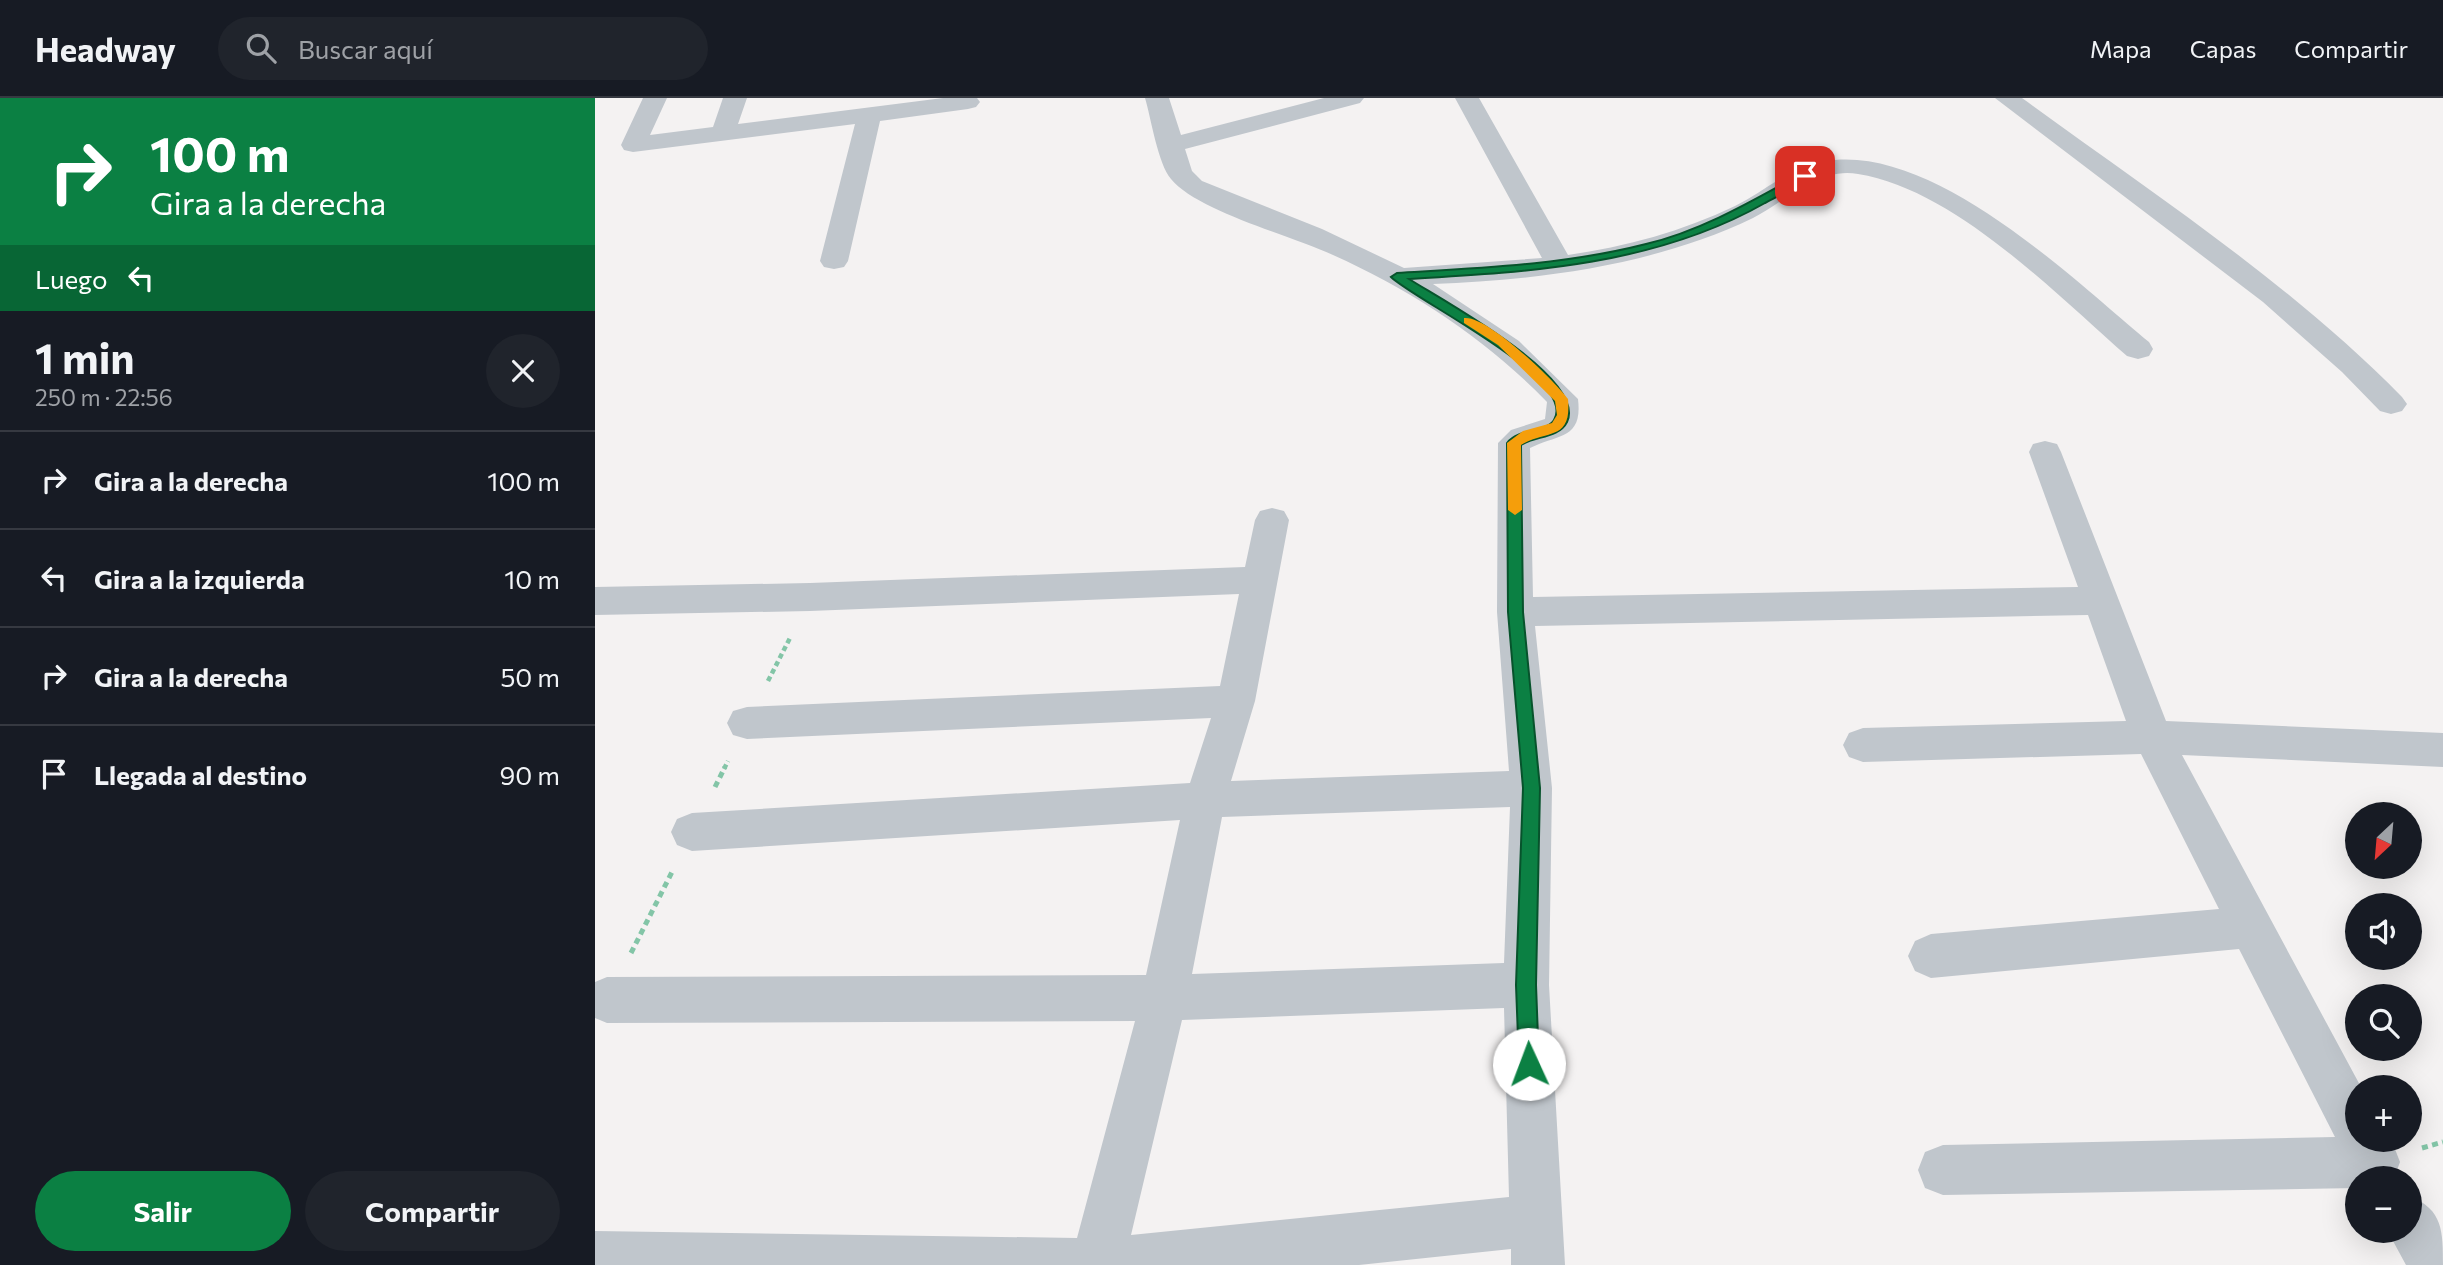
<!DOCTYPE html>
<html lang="es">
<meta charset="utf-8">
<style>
:root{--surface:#171b24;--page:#20242c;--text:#f1f3f6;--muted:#9ea1a6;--line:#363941;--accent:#0b8043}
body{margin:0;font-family:Commissioner,sans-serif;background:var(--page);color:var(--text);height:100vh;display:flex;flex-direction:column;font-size:26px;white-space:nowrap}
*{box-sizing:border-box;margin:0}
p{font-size:23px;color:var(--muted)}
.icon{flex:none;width:38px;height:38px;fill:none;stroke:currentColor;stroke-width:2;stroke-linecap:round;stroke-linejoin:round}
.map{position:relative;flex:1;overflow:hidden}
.panel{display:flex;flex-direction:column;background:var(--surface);width:595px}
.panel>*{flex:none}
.hud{background:#0b8043;color:#fff;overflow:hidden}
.needle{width:46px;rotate:206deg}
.controls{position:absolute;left:1750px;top:704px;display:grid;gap:14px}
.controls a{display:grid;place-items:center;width:77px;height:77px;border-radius:50%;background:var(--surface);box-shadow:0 7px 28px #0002;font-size:35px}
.pin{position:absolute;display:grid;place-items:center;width:60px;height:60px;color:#fff;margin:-30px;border-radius:14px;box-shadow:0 4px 10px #0006}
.me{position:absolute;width:77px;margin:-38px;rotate:358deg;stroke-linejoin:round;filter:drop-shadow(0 0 5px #0008)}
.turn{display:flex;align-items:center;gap:24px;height:147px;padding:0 35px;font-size:32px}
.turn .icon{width:91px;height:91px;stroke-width:2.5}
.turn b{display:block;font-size:49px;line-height:60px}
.then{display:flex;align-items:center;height:66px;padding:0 35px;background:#0003;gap:14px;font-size:26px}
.round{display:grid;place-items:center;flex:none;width:74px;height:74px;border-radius:37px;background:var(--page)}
.headline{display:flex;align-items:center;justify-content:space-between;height:119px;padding:0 35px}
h1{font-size:42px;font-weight:700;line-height:52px}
.button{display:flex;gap:14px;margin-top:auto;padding:14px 35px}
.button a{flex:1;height:80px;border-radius:42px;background:var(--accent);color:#fff;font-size:28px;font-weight:700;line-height:80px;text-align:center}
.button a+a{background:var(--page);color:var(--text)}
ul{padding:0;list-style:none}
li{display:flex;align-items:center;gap:21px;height:98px;padding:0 35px;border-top:2px solid var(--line)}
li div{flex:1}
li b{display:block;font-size:26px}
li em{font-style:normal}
header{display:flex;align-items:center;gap:42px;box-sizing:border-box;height:98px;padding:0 35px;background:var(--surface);border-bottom:2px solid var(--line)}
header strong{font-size:33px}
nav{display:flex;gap:38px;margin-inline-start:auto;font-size:24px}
.search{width:490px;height:63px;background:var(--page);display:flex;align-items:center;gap:18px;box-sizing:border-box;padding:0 24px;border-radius:38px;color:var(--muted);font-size:26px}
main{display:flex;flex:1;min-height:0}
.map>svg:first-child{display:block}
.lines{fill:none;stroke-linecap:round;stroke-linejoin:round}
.path-far1{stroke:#83c5a7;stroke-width:4.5;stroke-dasharray:5 3.5;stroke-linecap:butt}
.path{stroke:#83c5a7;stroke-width:5;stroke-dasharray:6 4.5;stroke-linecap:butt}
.street{fill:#c0c6cc;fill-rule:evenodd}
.route{fill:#0b8043;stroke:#07532c;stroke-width:2}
.slow{fill:#f59e0b}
</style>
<header>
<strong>Headway</strong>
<div class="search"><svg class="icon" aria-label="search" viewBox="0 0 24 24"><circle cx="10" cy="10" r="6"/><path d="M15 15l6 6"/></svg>Buscar aquí</div>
<nav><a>Mapa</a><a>Capas</a><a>Compartir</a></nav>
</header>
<main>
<section class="panel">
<div class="hud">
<div class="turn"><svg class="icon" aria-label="right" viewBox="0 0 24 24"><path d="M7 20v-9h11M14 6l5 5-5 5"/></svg><div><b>100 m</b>Gira a la derecha</div></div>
<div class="then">Luego<svg class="icon" aria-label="left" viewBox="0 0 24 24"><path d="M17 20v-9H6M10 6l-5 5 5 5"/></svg></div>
</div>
<div class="headline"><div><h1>1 min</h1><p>250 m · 22:56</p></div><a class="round"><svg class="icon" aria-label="close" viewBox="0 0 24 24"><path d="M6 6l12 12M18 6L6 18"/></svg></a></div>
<ul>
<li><svg class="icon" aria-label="right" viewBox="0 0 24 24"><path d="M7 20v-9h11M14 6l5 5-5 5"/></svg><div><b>Gira a la derecha</b></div><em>100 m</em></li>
<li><svg class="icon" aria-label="left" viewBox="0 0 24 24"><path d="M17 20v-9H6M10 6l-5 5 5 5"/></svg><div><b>Gira a la izquierda</b></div><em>10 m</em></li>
<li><svg class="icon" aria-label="right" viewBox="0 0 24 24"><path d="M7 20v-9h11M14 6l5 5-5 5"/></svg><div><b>Gira a la derecha</b></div><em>50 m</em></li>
<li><svg class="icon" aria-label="arrive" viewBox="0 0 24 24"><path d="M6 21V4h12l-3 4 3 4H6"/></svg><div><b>Llegada al destino</b></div><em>90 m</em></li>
</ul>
<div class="button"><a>Salir</a><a>Compartir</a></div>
</section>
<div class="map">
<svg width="1848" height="1167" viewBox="0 0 1848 1167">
<rect width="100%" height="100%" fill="#f4f2f2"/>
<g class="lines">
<path class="path-far1" d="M173,583l23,-45
M129,671l4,-8"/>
<path class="path" d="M120,689l10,-20
M36,855l42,-83
M1827,1050l21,-6"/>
<path class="street" d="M48,0h24l-17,37 63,-8 10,-29h24l-9,26 205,-26h34l3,4 -4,5 -8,2 -88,12 -32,140 -4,6 -10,2 -10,-2 -4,-6 35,-137 -222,28 -9,-2 -3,-5z
M550,0h24l12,37 143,-37h40l-4,5 -175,46 7,22 10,10 120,48 82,39 138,-10 -87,-160h24l89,157c57,-8 115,-24 167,-49 24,-12 45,-30 69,-39 111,-43 266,110 345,175l4,7 -4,7 -11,3 -11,-3c-71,-62 -173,-167 -269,-182 -40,-7 -72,27 -105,44 -98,47 -212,62 -320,66l86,57 59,58c5,41 -21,35 -48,49l3,149 545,-10 -49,-135 4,-8 12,-3 12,3 4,8 105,269 277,12v34l-261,-12 179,332h-4v52h24l12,5 7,18 -6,16h-37v10l-414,7 -18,-7 -7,-18 7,-18 18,-7 392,-8 -96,-188 -308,29 -16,-7 -7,-15 7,-15 16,-7 288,-25 -78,-155 -278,8 -14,-5 -6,-12 6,-12 14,-5 263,-7 -38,-106 -553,11 17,162 -3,197 16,280h-54v-16l-152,16h-764v-34l482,7 58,-217 -528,2 -12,-5v-36l12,-5 539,-2 34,-155 -488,31 -15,-6 -6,-13 6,-13 15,-6 498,-30 21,-65 -464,21 -14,-4 -6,-12 6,-12 14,-4 473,-21 19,-92 -429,17 -215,4v-28l215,-4 435,-16 10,-47 5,-9 12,-3 12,3 5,9 -34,181 -24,80 278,-10 -12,-159 1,-169 13,-13 34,-11 2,-17c-61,-63 -134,-111 -214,-147 -41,-19 -136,-44 -162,-76 -13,-15 -20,-61 -26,-81zM915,709l-6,156 -312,11 30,-157zM909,910l5,189 -378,38 51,-215z
M1400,0h27c130,95 267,184 380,299l5,7 -5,7 -11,3 -11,-3 -38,-39 -79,-70z
M1815,1098c33,14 33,35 33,69h-37l-19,-35h23z"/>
</g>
<path class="route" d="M1206,76l9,2c-12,11 -30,19 -45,27 -109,62 -234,69 -356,76 31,20 179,99 158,143 -8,16 -32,14 -46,23l2,167 17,176 -4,197 3,79 -3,7 -7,3 -7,-3 -3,-7 -3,-79 7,-197 -15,-176 -1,-169c12,-15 40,-11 47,-23 25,-41 -140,-120 -163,-143l6,-4c83,-5 167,-8 249,-29 55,-13 106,-43 155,-70z"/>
<path class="slow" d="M869,220c23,-3 90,62 104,81 4,43 -22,30 -47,46l1,65 -7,5 -7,-5 -1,-67 16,-12 29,-8 5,-8 -2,-14 -57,-56 -34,-22z"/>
</svg>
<div class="controls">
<a><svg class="needle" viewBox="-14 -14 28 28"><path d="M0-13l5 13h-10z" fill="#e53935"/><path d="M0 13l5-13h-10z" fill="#9ea1a6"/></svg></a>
<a><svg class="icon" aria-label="sound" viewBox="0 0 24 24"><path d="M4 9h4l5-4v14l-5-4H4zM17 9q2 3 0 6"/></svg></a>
<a><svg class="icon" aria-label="search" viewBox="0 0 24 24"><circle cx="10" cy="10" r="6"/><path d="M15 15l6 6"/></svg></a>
<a>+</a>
<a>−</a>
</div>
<div class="pin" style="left:1210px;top:78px;background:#d93025"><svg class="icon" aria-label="arrive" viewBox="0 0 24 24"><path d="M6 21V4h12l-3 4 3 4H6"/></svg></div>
<svg class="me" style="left:934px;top:966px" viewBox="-20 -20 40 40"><circle r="19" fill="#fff"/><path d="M0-13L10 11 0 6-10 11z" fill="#0b8043"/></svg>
</div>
</main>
